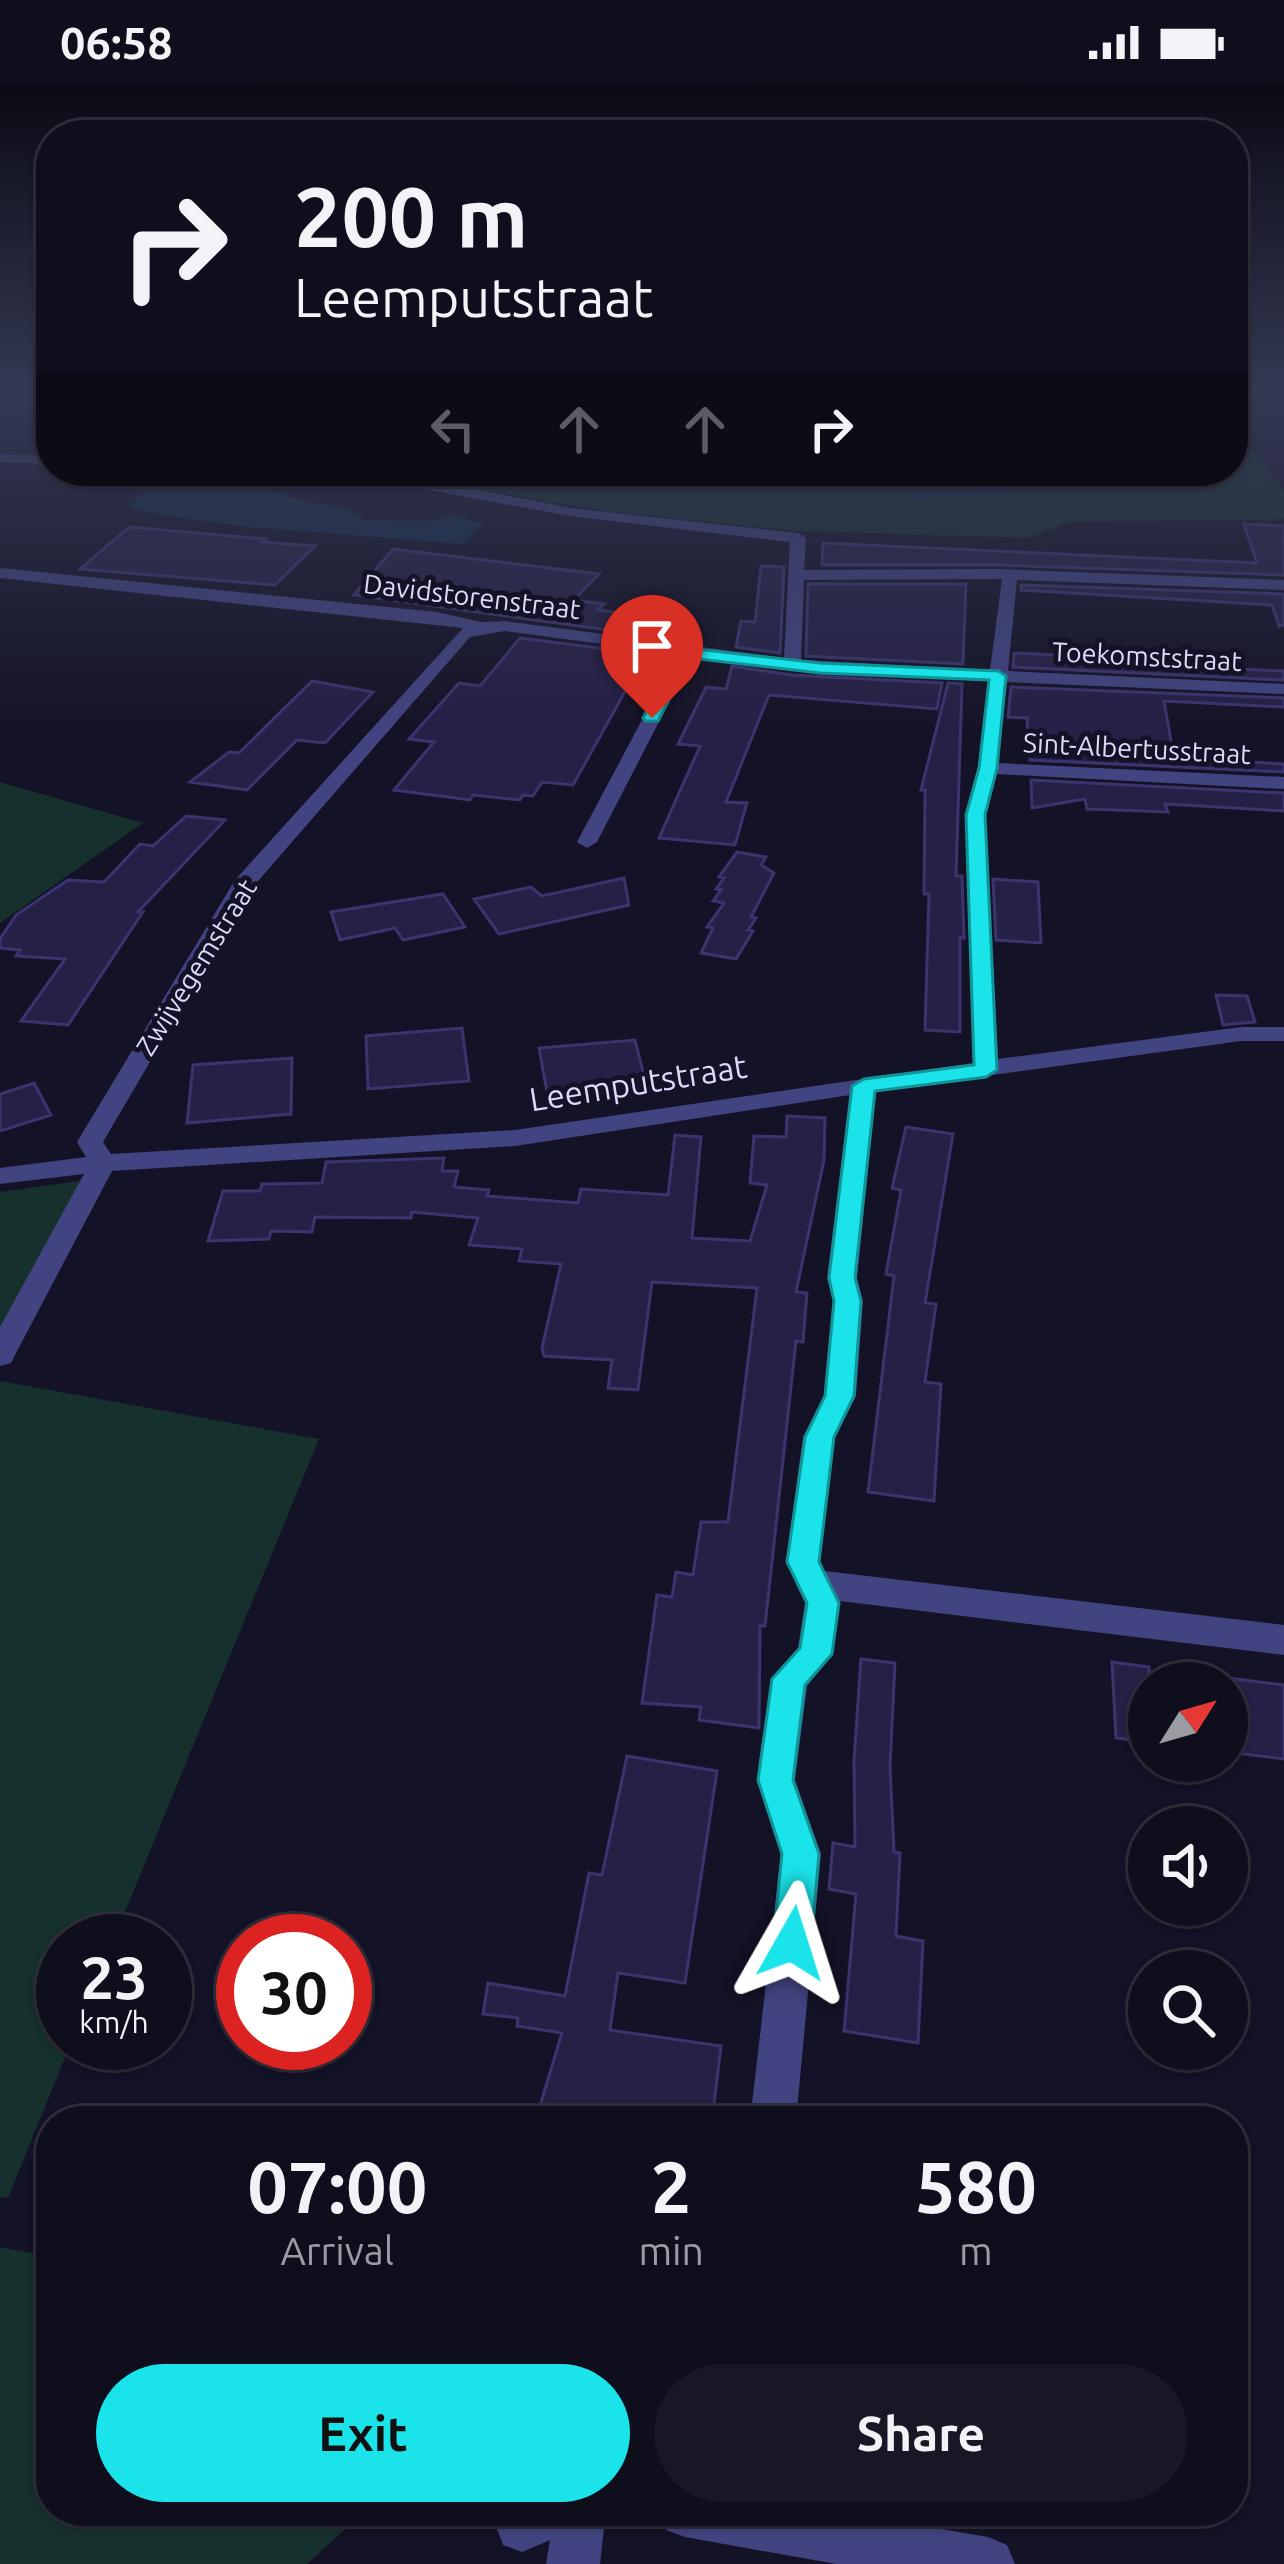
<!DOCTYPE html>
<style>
:root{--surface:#0f0e1c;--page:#181725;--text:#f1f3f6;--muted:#9b9ca3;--line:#2f2e3b;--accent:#1ae3e9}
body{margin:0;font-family:Ubuntu,sans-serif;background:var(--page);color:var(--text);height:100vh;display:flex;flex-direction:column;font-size:45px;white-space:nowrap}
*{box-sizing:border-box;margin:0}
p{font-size:39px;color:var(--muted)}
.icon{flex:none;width:66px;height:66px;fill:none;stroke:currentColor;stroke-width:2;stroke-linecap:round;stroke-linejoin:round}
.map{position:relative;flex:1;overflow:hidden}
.sheet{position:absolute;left:36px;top:2022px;width:1212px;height:420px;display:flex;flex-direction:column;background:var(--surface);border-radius:48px;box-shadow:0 3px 9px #0004,0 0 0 3px var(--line)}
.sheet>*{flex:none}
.banner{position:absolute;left:36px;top:36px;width:1212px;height:366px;border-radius:48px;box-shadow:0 3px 9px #0004,0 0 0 3px var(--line);background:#0f0e1c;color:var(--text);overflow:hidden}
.needle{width:78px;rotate:53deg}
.tools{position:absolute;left:1128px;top:1578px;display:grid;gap:24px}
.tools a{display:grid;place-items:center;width:120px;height:120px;border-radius:50%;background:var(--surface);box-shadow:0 3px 9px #0004,0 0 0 3px var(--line);font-size:60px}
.speed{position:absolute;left:36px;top:1830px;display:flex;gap:24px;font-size:60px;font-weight:700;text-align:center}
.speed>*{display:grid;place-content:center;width:156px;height:156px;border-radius:50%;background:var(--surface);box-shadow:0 3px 9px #0004,0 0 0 3px var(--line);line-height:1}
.speed small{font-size:30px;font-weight:400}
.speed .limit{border:18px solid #d22;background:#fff;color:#111}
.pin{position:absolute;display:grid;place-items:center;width:102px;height:102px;color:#fff;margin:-123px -51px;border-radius:50% 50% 50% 0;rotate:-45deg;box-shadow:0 0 12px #0007}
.pin .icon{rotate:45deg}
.me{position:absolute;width:132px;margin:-66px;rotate:6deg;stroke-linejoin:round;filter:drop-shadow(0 0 9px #0008)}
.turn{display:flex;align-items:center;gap:42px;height:252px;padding:0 60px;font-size:54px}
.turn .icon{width:156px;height:156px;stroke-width:2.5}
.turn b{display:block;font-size:84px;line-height:102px}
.lanes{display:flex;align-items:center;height:114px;padding:0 60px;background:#0003;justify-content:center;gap:60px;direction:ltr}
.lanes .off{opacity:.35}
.eta{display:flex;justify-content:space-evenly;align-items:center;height:204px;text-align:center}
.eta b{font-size:72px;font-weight:700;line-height:84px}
.button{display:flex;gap:24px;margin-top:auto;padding:24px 60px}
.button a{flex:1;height:138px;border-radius:72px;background:var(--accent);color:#111;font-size:48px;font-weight:700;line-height:138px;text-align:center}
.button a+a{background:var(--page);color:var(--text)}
.status{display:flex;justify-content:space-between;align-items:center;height:84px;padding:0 60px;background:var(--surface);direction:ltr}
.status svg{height:33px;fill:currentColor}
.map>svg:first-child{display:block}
.green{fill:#16302d}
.water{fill:#142c49}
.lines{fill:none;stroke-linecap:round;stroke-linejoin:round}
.stream{stroke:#142c49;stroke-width:4.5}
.building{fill:#252046;stroke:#3c346f;stroke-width:3}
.minor{fill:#424481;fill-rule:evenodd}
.route{fill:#1ae3e9;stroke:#119497;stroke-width:3}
.labels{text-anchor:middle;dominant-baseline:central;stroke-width:10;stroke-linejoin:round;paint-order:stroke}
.far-street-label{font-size:27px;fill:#dddbfc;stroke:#141226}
.street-label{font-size:33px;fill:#dddbfc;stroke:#141226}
</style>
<div class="status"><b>06:58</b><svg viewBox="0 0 49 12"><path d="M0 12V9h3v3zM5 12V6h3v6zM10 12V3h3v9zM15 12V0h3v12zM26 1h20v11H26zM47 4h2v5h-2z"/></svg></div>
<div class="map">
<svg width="1284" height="2480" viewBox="0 0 1284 2480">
<rect width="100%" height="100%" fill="#141226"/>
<path class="green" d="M1233,337l51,70v28l-215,3 -41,16 -232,-7 -190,-20 -238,-40h865z
M0,698l143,41 -143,100z
M101,1094l-101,177v-163z
M0,1297l319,58 -206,502h-50v102h8l-63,155 -8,-1z
M0,2163l51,10v254h314l-58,53h-307z"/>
<path class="water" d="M191,395l56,4 59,19 42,7 18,11 66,1 20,-7 30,10 -19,20 -216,-17 -99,-14 -18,-8 16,-14z"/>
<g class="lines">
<path class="stream" d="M936,387l-24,26 251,-17 51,-9"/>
</g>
<path class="building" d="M1244,440l40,2v49l-287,-10h-175l1,-22 434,20z
M129,443l136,12 -3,3 53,4 -40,39 -195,-16z
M393,465l206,25 -25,26 30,4 -6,6 48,6 6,20 -298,-41z
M761,482l23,1 -4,86 -44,-6 5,-26 14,1z
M808,500h158l-3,80 -157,-8z
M1021,501l263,9v31l-5,1 -7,-21 -251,-15z
M520,554l126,16 -73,131 -31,-3 -9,14 -10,-1 -3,5 -47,-5 -3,5 -76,-10 40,-48 -25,-3 50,-56 21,3z
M1014,569l41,2 2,6 227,10v9l-271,-13z
M732,582l59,9 151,8 -5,26 -168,-14 -43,107 21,1 -12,42 -76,-7 41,-92 -22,-2 28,-57 20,2z
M312,597l61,11 -48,51 -28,-3 -50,50 -57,-8 39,-30 10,1z
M948,599l14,1 -6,192h6l2,62 -4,-1v95l-35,-2 4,-136h-5l1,-104h-4z
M1011,603l273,11v9l-120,-6 10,57 110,6v8l-254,-12 -3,-42 -19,-1z
M1031,696l253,13v18l-119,-7 3,8 -81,-3 -2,-10 -53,9z
M186,732l39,4 -87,92h5l-75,113 -47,-4 44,-62 -49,-3 4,-6 -20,-2v-9l16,-24 52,-35 36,2 36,-38 13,2z
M737,768l29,5 -5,8 13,8 -23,44 5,1 -8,12 5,1 -17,28 -35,-6 12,-25 -6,-1 17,-24 -11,-2 8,-11 -5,-1 8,-11 -5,-1z
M624,794l5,27 -130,29 -25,-35 57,-12 11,9z
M993,795l45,3 3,61 -45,-3z
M443,810l22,33 -62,13 -8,-12 -55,12 -9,-28z
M1216,911l31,1 8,26 -32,3z
M462,944l7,53 -101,8 -2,-53z
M635,956l14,55 -100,8 -10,-55z
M292,974l-1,56 -104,9 6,-58z
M34,999l17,32 -51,16v-37z
M787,1032l38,2 -1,42 -28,132 11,1 -4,49 -7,-1 -31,285h-5l-1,102 -60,-8 2,-13 -59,-4 15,-108 15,2 4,-25 17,3 8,-53h27l29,-234 -105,-6 -14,108 -30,-2 4,-28 -68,-4 -2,-8 19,-84 -42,-3 3,-12 -53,-4 9,-27 -66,-6 -1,6 -96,-1 -3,15 -41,-1 -2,8 -61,2 15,-50h37l2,-7 60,-1 4,-21 118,-4 -2,13h16l-4,16 35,3 -2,6 91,7 3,-14 87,6 7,-60 26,2 -9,101 58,3 17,-56 -17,-2 4,-47 32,1z
M906,1043l47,7 -28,169 11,1 -11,78 16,2 -7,117 -66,-9 26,-216 -8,-2 15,-84 -9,-2z
M861,1575l34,4 -5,103 4,86 6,1 -4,83 27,5 -5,102 -74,-12 12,-137 -27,-5 4,-46 22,4 -1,-87z
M1112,1578l37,5v75l-33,-4z
M1227,1594l57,7v74l-57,-7z
M627,1672l90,15 -32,212 -67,-10 -8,57 111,16 -9,75h-108l-64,-15 22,-73 -45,-7 1,-8 -35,-4 5,-31 77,13 24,-123 13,2z"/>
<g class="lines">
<path class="minor" d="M0,370l51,2v8l-51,-2z
M326,387l66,2 178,35 228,25 8,5 -2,32 193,-1 287,11v10l-267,-10 -9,91 276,13v10l-277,-12 -9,81 286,14v12l-288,-15 -11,41 13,244 243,-32h43v14h-43l-365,50 -19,187 6,23 -7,95 -21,41 -15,125 5,9 459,54v30l-444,-54 -7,53 -26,32 -12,94 26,74 -25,267h-46l31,-267 -24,-74 14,-100 27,-32 7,-45 -19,-41 17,-125 21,-41 9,-95 -6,-23 23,-183 -335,51 -403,25 -97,184 -4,8 -11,3v-39l84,-153 -84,10v-16l86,-11 -9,-15 158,-262 228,-252 -463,-50v-10l437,44 44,10 24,-1 279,37 6,-116 -220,-26zM997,495h5l-12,91 -189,-10 3,-80zM505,547l172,23 -100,188 10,6 10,-6 96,-186 99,15 197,10 -11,87 -13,47 8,248 -458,67 -404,24 -8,-12 149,-254 218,-251z
M502,2427h104l-6,53h-54l4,-24 -28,12 -19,-7 -7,-19z
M659,2427h178l151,26 19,8 8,19h-179l-151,-27 -19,-7z"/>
</g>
<linearGradient id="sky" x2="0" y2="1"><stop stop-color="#0b0a15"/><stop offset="0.47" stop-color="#343952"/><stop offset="1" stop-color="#343952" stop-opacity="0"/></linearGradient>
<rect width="1284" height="650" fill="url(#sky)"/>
<path class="route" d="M686,564l134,15 178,8 8,5 -9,92 -12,47 12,255 -11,7 -111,14 -20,187 6,23 -7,95 -20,41 -15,125 20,41 -7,51 -27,31 -12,95 26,74 -8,89 -6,13 -13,5 -14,-5 -5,-13 9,-89 -24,-74 14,-101 28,-31 7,-45 -20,-41 18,-125 20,-41 9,-95 -5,-23 23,-192 12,-7 110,-14 -8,-250 13,-47 10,-88 -169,-7 -129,-15 -33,63h-12l-3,-3 35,-65z"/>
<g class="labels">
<g class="far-street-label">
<text transform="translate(472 512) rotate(7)">Davidstorenstraat</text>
<text transform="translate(1147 572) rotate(3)">Toekomststraat</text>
<text transform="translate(1137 664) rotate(3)">Sint-Albertusstraat</text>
<text transform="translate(196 883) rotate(-58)">Zwijvegemstraat</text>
</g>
<g class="street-label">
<text transform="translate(638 998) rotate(-9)">Leemputstraat</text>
</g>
</g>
</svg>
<div class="tools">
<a><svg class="needle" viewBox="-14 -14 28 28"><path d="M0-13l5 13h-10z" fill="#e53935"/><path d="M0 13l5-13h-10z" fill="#9b9ca3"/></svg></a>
<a><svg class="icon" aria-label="sound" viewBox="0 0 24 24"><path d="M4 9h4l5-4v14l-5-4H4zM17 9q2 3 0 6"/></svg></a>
<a><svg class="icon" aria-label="search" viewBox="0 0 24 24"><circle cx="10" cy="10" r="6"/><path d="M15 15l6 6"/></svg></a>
</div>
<div class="speed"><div>23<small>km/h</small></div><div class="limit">30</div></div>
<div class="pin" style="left:652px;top:634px;background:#d93025"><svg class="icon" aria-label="arrive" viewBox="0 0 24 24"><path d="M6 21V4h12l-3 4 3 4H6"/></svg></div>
<svg class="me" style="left:792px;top:1859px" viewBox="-20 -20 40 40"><path d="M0-17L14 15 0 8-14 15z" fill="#1ae3e9" stroke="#fff" stroke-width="4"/></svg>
<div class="banner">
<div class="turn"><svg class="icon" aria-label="right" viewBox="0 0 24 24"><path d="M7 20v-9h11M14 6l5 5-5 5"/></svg><div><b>200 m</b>Leemputstraat</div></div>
<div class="lanes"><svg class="icon off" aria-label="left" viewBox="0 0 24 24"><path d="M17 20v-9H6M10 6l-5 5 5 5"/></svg><svg class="icon off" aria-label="ahead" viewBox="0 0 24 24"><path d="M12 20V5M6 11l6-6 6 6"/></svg><svg class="icon off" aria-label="ahead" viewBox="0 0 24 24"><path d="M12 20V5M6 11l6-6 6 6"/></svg><svg class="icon" aria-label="right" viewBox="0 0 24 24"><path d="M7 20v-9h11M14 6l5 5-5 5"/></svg></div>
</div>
<section class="sheet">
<div class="eta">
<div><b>07:00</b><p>Arrival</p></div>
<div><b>2</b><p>min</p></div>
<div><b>580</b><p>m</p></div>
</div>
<div class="button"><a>Exit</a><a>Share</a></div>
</section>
</div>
